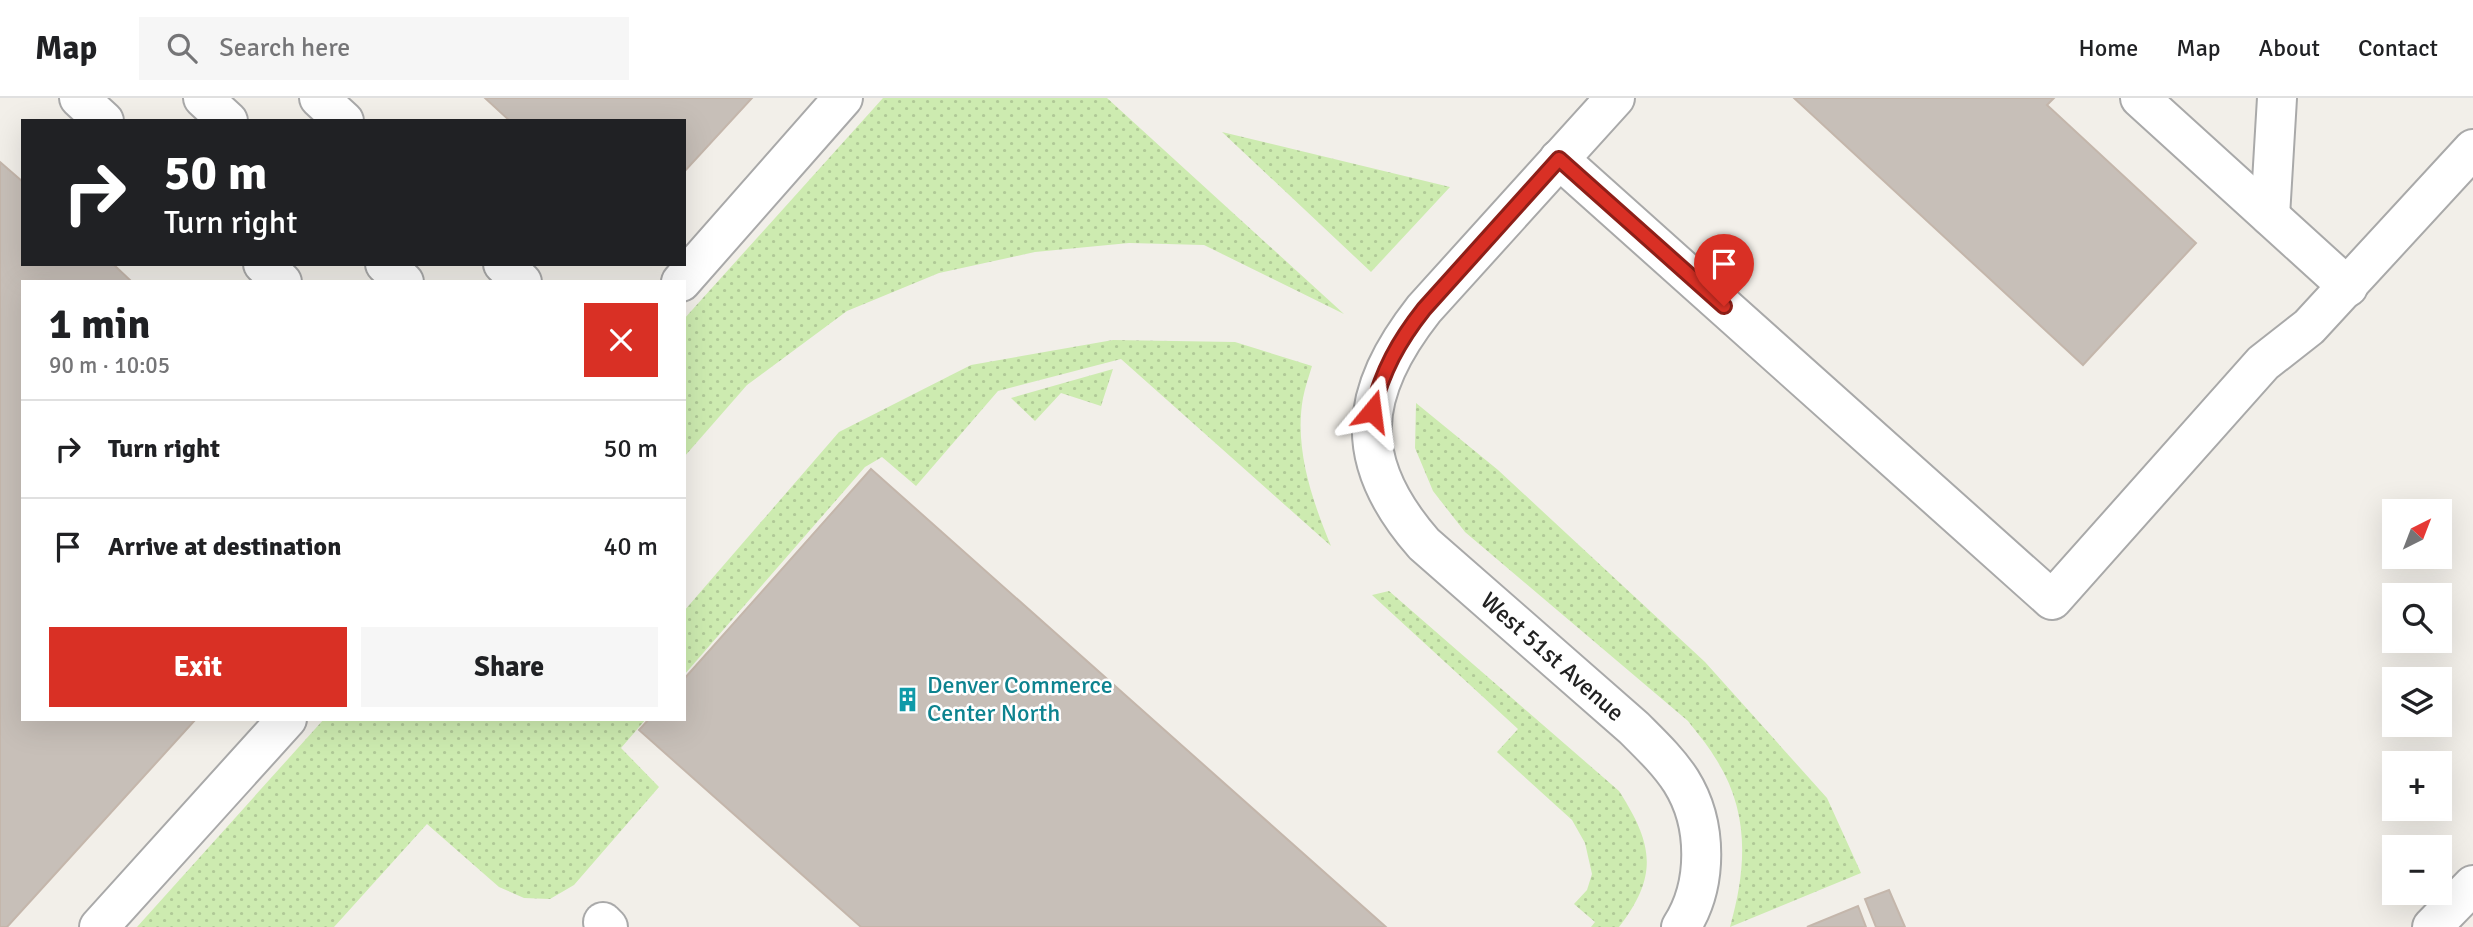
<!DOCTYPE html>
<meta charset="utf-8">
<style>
:root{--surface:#fff;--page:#f6f6f6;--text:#202124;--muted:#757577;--line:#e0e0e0;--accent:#d93025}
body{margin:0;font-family:Signika,sans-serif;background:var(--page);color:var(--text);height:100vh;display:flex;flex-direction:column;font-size:26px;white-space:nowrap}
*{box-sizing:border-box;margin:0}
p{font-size:23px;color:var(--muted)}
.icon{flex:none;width:38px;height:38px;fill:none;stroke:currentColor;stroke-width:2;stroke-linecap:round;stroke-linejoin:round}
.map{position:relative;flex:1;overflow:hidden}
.side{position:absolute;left:21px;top:182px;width:665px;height:441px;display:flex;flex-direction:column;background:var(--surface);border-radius:0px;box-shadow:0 7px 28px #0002}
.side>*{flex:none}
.banner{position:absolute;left:21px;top:21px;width:665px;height:147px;border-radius:0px;box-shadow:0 7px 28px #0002;background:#202124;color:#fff;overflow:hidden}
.needle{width:46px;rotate:42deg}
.fabs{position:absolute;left:2382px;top:401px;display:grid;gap:14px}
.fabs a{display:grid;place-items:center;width:70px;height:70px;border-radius:0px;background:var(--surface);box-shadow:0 7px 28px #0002;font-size:35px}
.pin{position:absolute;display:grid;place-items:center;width:60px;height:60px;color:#fff;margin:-72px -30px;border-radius:50% 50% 50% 0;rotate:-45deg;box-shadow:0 0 7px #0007}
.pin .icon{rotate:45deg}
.me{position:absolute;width:77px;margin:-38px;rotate:16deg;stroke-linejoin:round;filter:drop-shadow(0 0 5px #0008)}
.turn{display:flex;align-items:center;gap:24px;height:147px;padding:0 28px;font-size:32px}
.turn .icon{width:91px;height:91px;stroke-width:2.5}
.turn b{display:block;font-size:49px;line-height:60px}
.round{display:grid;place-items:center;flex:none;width:74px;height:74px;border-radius:0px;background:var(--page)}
.summary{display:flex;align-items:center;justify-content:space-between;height:119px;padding:0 28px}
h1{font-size:42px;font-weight:800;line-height:52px}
.cta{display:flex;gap:14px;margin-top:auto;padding:14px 28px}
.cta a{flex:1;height:80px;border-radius:0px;background:var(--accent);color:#fff;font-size:28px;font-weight:800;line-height:80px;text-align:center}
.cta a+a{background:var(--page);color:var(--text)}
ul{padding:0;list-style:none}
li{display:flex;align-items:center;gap:21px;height:98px;padding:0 28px;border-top:2px solid var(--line)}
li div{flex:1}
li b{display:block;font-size:26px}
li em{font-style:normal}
header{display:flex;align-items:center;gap:42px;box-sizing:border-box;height:98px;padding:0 35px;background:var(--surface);border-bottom:2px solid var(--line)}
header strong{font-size:33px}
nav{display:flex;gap:38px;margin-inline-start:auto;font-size:24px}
.search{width:490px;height:63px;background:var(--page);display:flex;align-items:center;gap:18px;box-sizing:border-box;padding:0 24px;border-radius:0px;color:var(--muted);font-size:26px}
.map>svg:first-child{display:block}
.grass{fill:url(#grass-dots)}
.building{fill:#c7bfb8;stroke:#c4b6ab;stroke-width:2}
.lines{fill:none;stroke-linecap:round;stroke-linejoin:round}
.minor-casing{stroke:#a9a9a9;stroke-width:42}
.minor{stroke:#fff;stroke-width:38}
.route-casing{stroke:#8d1f18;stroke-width:18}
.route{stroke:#d93025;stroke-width:12}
.labels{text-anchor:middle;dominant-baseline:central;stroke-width:5;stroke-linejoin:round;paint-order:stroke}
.street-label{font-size:24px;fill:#222;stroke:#fff}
.culture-label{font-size:24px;fill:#0d838f;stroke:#fff;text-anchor:start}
</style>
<header>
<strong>Map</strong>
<div class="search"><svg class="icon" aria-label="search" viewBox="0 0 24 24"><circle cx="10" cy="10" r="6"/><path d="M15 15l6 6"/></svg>Search here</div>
<nav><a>Home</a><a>Map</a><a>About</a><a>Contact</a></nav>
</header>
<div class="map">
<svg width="2473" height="829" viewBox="0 0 2473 829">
<defs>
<pattern id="grass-dots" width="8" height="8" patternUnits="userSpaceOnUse" patternTransform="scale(1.75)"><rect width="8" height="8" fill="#cdebb0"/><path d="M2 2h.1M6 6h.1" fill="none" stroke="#b0c997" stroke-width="1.8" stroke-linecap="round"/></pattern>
</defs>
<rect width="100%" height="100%" fill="#f2efe9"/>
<path class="grass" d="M883,0h224l237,216 -140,-69 -75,-2 -94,9 -96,21 -92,38 -100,74 -63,72v-138z
M1222,34l228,55 -79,85z
M1113,242l122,2 77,24c-3,10 -7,21 -9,32 -9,50 9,102 28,148l-210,-187 -123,32 -82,95 -34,-29 -17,10 -181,208v-64l155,-179 132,-67z
M1113,271l-12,37 -40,-13 -26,28 -24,-23z
M1416,305l82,67 207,192 122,136 34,75 -131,54c17,-60 20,-117 -16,-171 -7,-12 -17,-23 -26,-35l-223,-189 -32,-41 -18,-43z
M1389,493l230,200c34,53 40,84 0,136h-28l4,-5 -21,-18 13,-14 5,-16 -7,-31 -13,-23 -75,-68 21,-23 -146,-134z
M324,621h322l-25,29 38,39 -85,98 -24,14 -26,-1 -25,-11 -72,-63 -93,103h-197z"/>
<path class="building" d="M485,0h267l-68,74v-51h-174z
M1794,0h260l-7,7 149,138 -113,122z
M0,64l23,20v82h90l19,18h-109v437h173l-189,208h-7z
M871,371l515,458h-525l-222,-197 10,-11h35v-40z
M1889,792l16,37h-29l-11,-28z
M1858,808l8,21h-59z"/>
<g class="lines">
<defs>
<g id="minor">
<path d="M79,0l25,23"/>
<path d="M203,0l25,23"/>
<path d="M319,0l25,23"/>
<path id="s1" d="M1615,0l-191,211c-66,84 -73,152 0,235l210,184c17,17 34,33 47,53 27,43 27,104 0,146"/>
<path d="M2140,0l208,189"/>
<path d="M1559,61l493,441 211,-237 46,-36 164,-178"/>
<path d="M2270,118l7,-118"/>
<path d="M263,166l19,18"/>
<path d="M385,166l19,18"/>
<path d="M503,166l19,18"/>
<path d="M681,184l162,-184"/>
<path d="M603,824l5,5"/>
<path d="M99,829l188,-208"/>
<path d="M2432,829l41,-42"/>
</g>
</defs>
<use href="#minor" class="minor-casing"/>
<use href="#minor" class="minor"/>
</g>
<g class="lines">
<defs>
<path id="route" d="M1372,313c11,-41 26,-69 52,-102l135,-150 165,147"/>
</defs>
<use href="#route" class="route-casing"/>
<use href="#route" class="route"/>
</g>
<defs>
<symbol id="building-bare" viewBox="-9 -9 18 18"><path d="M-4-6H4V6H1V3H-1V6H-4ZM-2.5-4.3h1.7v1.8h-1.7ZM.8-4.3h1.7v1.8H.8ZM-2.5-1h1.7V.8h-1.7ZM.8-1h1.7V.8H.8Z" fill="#0f9aa8" stroke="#fff" stroke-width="2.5" paint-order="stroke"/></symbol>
</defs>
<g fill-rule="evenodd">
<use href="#building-bare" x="890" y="584" width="35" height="35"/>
</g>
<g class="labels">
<g class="street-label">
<text stroke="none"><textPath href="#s1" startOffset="718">West 51st Avenue</textPath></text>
</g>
<g class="culture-label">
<text x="927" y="587">Denver Commerce<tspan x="927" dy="28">Center North</tspan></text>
</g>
</g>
</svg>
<div class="fabs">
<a><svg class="needle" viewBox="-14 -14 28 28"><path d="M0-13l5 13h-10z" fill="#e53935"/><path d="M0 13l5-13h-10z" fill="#757577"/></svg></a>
<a><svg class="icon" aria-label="search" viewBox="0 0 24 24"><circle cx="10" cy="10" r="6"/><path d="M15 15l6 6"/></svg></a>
<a><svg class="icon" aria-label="layers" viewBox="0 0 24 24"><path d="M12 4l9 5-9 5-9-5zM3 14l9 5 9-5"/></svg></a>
<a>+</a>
<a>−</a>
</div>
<div class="pin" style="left:1724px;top:208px;background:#d93025"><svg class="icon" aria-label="arrive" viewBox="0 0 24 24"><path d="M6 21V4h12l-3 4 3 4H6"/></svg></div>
<svg class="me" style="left:1372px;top:313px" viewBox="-20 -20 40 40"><path d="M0-17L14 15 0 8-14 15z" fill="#d93025" stroke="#fff" stroke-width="4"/></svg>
<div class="banner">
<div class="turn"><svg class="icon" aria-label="right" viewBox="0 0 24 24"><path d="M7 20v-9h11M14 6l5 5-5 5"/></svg><div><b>50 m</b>Turn right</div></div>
</div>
<section class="side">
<div class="summary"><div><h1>1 min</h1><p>90 m · 10:05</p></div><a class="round" style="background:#d93025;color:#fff"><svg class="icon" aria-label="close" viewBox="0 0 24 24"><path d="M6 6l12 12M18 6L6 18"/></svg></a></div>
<ul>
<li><svg class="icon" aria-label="right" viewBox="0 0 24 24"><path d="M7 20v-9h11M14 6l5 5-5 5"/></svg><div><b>Turn right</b></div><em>50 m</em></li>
<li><svg class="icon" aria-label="arrive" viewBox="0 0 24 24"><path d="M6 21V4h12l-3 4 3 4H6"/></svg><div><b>Arrive at destination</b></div><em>40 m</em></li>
</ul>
<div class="cta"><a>Exit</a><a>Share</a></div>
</section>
</div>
